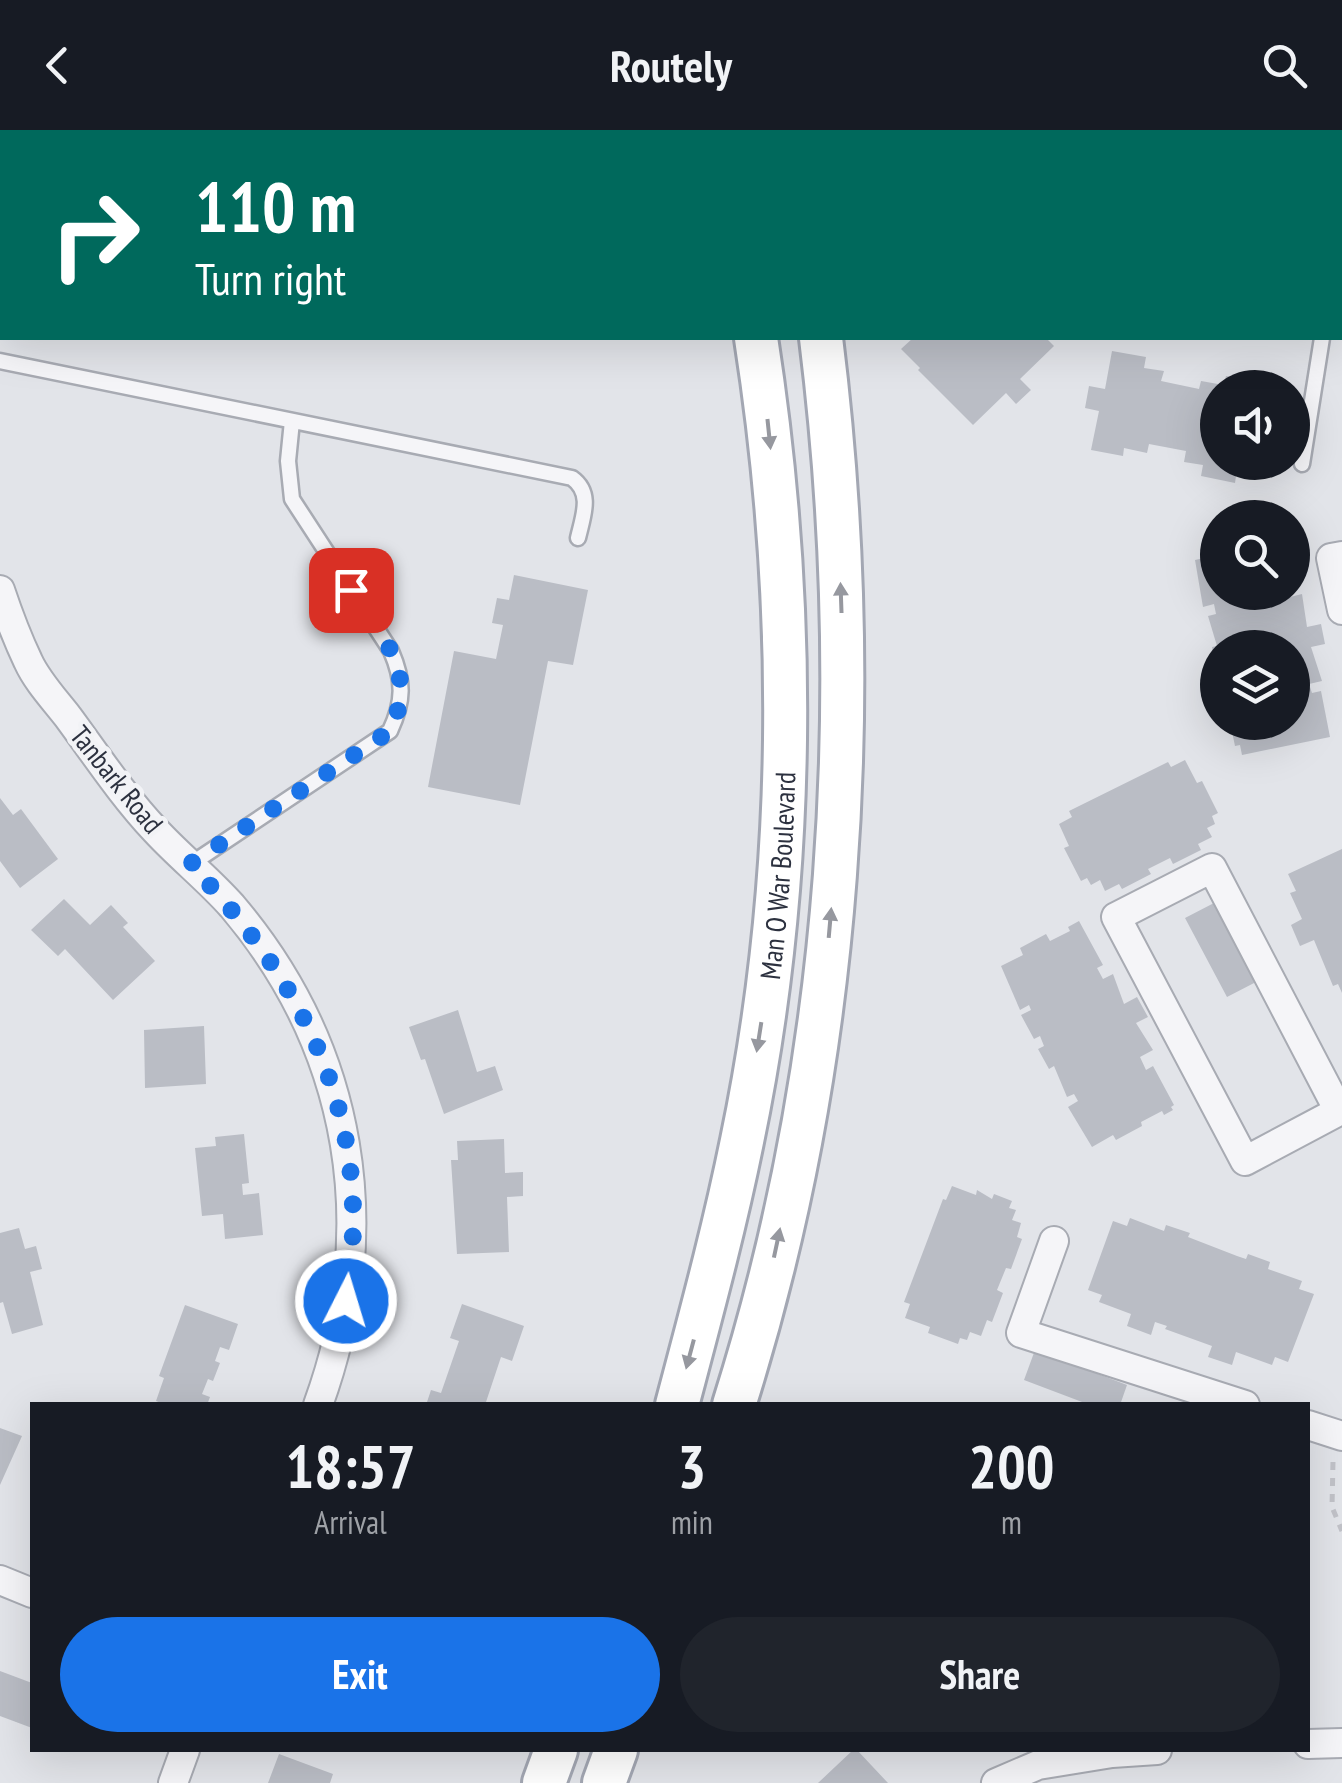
<!DOCTYPE html>
<style>
:root{--surface:#171b24;--page:#20242c;--text:#f1f3f6;--muted:#9ea1a6;--accent:#1a73e8}
body{margin:0;font-family:"PT Sans Narrow",sans-serif;background:var(--page);color:var(--text);height:100vh;display:flex;flex-direction:column;font-size:38px;white-space:nowrap}
*{box-sizing:border-box;margin:0}
p{font-size:32px;color:var(--muted)}
.icon{flex:none;width:55px;height:55px;fill:none;stroke:currentColor;stroke-width:2;stroke-linecap:round;stroke-linejoin:round}
.map{position:relative;flex:1;overflow:hidden}
.sheet{position:absolute;left:30px;top:1272px;width:1280px;height:350px;display:flex;flex-direction:column;background:var(--surface);border-radius:0px;box-shadow:0 10px 40px #0002}
.sheet>*{flex:none}
.guide{position:absolute;left:0px;top:0px;width:1342px;height:210px;box-shadow:0 10px 40px #0002;background:#00695c;color:#fff;overflow:hidden}
.tools{position:absolute;left:1200px;top:240px;display:grid;gap:20px}
.tools a{display:grid;place-items:center;width:110px;height:110px;border-radius:50%;background:var(--surface);box-shadow:0 10px 40px #0002;font-size:50px}
.pin{position:absolute;display:grid;place-items:center;width:85px;height:85px;color:#fff;margin:-42px;border-radius:20px;box-shadow:0 5px 15px #0006}
.me{position:absolute;width:110px;margin:-55px;rotate:5deg;stroke-linejoin:round;filter:drop-shadow(0 0 8px #0008)}
.turn{display:flex;align-items:center;gap:35px;height:210px;padding:0 30px;font-size:45px}
.turn .icon{width:130px;height:130px;stroke-width:2.5}
.turn b{display:block;font-size:70px;line-height:85px}
.eta{display:flex;justify-content:space-evenly;align-items:center;height:170px;text-align:center}
.eta b{font-size:60px;font-weight:800;line-height:70px}
.cta{display:flex;gap:20px;margin-top:auto;padding:20px 30px}
.cta a{flex:1;height:115px;border-radius:60px;background:var(--accent);color:#fff;font-size:40px;font-weight:800;line-height:115px;text-align:center}
.cta a+a{background:var(--page);color:var(--text)}
header{display:flex;justify-content:space-between;align-items:center;height:130px;padding:0 30px;background:var(--surface);font-size:45px;font-weight:800}
.map>svg:first-child{display:block}
.building{fill:#babdc5}
.lines{fill:none;stroke-linecap:round;stroke-linejoin:round}
.lane-casing{stroke:#a8abb3;stroke-width:19}
.street-casing{stroke:#a8abb3;stroke-width:32}
.primary-casing{stroke:#a3a7b3;stroke-width:48}
.path{stroke:#c1c2c8;stroke-width:5;stroke-dasharray:8 8;stroke-linecap:butt}
.lane{stroke:#f5f5f8;stroke-width:14}
.street{stroke:#f5f5f8;stroke-width:28}
.primary{stroke:#fff;stroke-width:42}
.oneway{fill:#96989f}
.route{stroke:#1a73e8;stroke-width:18;stroke-dasharray:0 32.4}
.labels{text-anchor:middle;dominant-baseline:central;stroke-width:9;stroke-linejoin:round;paint-order:stroke}
.street-label{font-size:28px;fill:#2c313f;stroke:#f2f3f6}
</style>
<header><svg class="icon" aria-label="back" viewBox="0 0 24 24"><path d="M15 5l-7 7 7 7"/></svg>Routely<svg class="icon" aria-label="search" viewBox="0 0 24 24"><circle cx="10" cy="10" r="6"/><path d="M15 15l6 6"/></svg></header>
<div class="map">
<svg width="1342" height="1653" viewBox="0 0 1342 1653">
<rect width="100%" height="100%" fill="#e2e4e9"/>
<path class="building" d="M913,208h133l8,8 -34,33 11,11 -15,14 -10,-11 -33,32 -55,-55 2,-2 -19,-19z
M1112,221l34,6 -2,11 20,3 -3,10 38,8 2,-8 17,3v78h20l-3,21 -34,-7 2,-11 -19,-3 2,-11 -37,-7 -2,9 -23,-5 -1,8 -32,-6 8,-39 -14,-3 4,-22 16,3z
M1226,246l29,5 -1,7h-31z
M1218,425v37h71l1,5 12,-3 5,33 14,-3 4,20 -14,3 11,34 -13,3 3,9 9,-2 9,46 -88,18 -2,-10 -5,1 -5,-24h62v-74h-74l-2,18 -4,-19 5,-1 -9,-30 8,-2 -2,-10 -11,3 -8,-47z
M514,445l74,15 -15,75 -25,-4 -28,144 -92,-18 26,-136 42,8 7,-34 -11,-2 5,-25 12,2z
M1185,630l12,23 5,-2 16,32 -6,3 3,8 -8,4 5,9 -14,7 3,6 -28,14 -3,-6 -22,11 3,5 -29,15 -3,-5 -14,7 -5,-11 -9,5 -4,-7 -6,3 -17,-33 5,-2 -10,-22 13,-7 -3,-6 99,-49 3,5z
M0,668l13,17 8,-6 37,50 -38,29 -20,-27z
M1342,719v144l-4,-9 -5,2 -19,-46 -14,6 -9,-21 11,-6 -12,-26 6,-2 -8,-17z
M64,769l26,26 21,-20 17,18 -5,4 32,34 -42,39 -48,-51 -7,7 -27,-26z
M1214,773l42,79 -29,15 -42,-79z
M1079,791l24,44 -6,3 6,11 10,-5 11,30 13,-7 11,20 -12,6 17,27 -13,7 6,13 7,-4 21,39 -3,2 2,3 -9,5 -2,-4 -21,11 1,4 -26,14 -3,-5 -21,12 -24,-40 10,-6 -4,-7 -7,3 -13,-31 -5,3 -11,-20 6,-3 -4,-10 -6,3 -13,-24 10,-5 -2,-5 -9,5 -19,-44 22,-11 -3,-7 26,-14 4,7 20,-10 -2,-4z
M458,880l19,62 18,-6 8,24 -59,24 -19,-55 -4,1 -12,-33z
M204,896l2,58 -61,4 -1,-58z
M244,1004l5,49 -7,1 1,11 16,-2 4,42 -38,4 -2,-25 -21,2 -7,-68 21,-2 -1,-9z
M504,1009l1,34 18,-1v24l-16,1 2,55 -52,2 -6,-94h7l-1,-19z
M952,1056l24,9 1,-5 15,9 2,-5 18,7 -3,7 7,2 -4,10 9,3 -4,14 5,2 -11,30 -5,-1 -9,22 6,3 -11,29 -5,-2 -6,16 -11,-4 -3,8 -7,-2 -2,6 -30,-11 2,-6 -25,-9 5,-14 -6,-2 39,-103 3,1z
M1130,1088l34,13 2,-6 24,8 -2,4 49,19 9,3 2,-5 22,8 -2,7 34,12 -3,8 15,5 -26,68 -13,-5 -3,8 -36,-13 -4,13 -24,-8 4,-11 -47,-17 2,-3 -12,-4 -4,13 -24,-9 4,-12 -32,-12 3,-7 -14,-5 25,-69 14,5z
M19,1098l6,21 11,-3 6,23 -12,3 13,53 -31,9 -9,-32 -3,1v-70z
M462,1174l62,22 -12,35 -11,-4 -16,48h-59l5,-15 10,3 18,-52 -9,-3z
M185,1175l53,19 -9,26 -9,-3 -5,14 5,2 -7,18 -5,-2 -6,15 8,3 -3,8h-41l-10,-4 8,-23 -5,-2z
M1035,1220l92,35 -7,20h-30l-66,-25z
M0,1298l22,8 -22,49z
M0,1541l32,12v45l-32,-12z
M853,1620h4l31,33h-70z
M279,1624l54,20 -3,9h-62z"/>
<g class="lines">
<defs>
<path id="lane" d="M47,0l1,2
M9,2l9,-2
M615,2l2,-2
M0,231l572,117c21,15 11,38 6,60
M1302,334l20,-126
M191,734l199,-133c14,-30 14,-50 1,-80l-99,-152 -4,-38 4,-40"/>
<path id="street" d="M998,0v2
M1088,0l1,2
M1340,156h2
M1342,426l-11,2 11,52
M0,460c8,24 17,48 28,71 9,20 26,38 40,56 28,38 55,79 88,114 24,26 52,48 76,75 122,144 150,323 86,499
M1212,738l127,243 -94,50 -129,-244z
M1054,1111l-33,92 224,72
M1308,1295l34,11
M0,1450l32,13
M1308,1614l34,-1
M173,1653l12,-33
M996,1653l42,-18 74,-12 45,-3"/>
<g id="primary">
<path d="M714,0v2"/>
<path d="M782,0l1,2"/>
<path id="s1" d="M677,1275c23,-87 47,-175 65,-264 55,-264 55,-538 14,-803"/>
<path d="M734,1275c109,-343 131,-712 87,-1067"/>
<path d="M544,1653l12,-33"/>
<path d="M604,1653l12,-33"/>
</g>
</defs>
<use href="#lane" class="lane-casing"/>
<use href="#street" class="street-casing"/>
<use href="#primary" class="primary-casing"/>
<path class="path" d="M1333,1332l-1,45 10,24"/>
<use href="#lane" class="lane"/>
<use href="#street" class="street"/>
<use href="#primary" class="primary"/>
</g>
<defs><path id="oneway-solid" d="M-6-.8H1V-3.2L6.5 0L1 3.2V.8H-6Z" transform="scale(2.5)"/></defs>
<g class="oneway">
<use href="#oneway-solid" transform="translate(769 304) rotate(84)"/>
<use href="#oneway-solid" transform="translate(841 468) rotate(-92)"/>
<use href="#oneway-solid" transform="translate(830 793) rotate(-85)"/>
<use href="#oneway-solid" transform="translate(759 907) rotate(99)"/>
<use href="#oneway-solid" transform="translate(777 1113) rotate(-78)"/>
<use href="#oneway-solid" transform="translate(690 1224) rotate(105)"/>
</g>
<g class="lines">
<path class="route" d="M346,1171c3,-23 6,-46 7,-69 4,-146 -64,-266 -163,-368l200,-133c29,-60 -7,-92 -39,-141"/>
</g>
<g class="labels">
<g class="street-label">
<text transform="translate(117 649) rotate(51)">Tanbark Road</text>
<text stroke="none"><textPath href="#s1" startOffset="540">Man O War Boulevard</textPath></text>
</g>
</g>
</svg>
<div class="tools">
<a><svg class="icon" aria-label="sound" viewBox="0 0 24 24"><path d="M4 9h4l5-4v14l-5-4H4zM17 9q2 3 0 6"/></svg></a>
<a><svg class="icon" aria-label="search" viewBox="0 0 24 24"><circle cx="10" cy="10" r="6"/><path d="M15 15l6 6"/></svg></a>
<a><svg class="icon" aria-label="layers" viewBox="0 0 24 24"><path d="M12 4l9 5-9 5-9-5zM3 14l9 5 9-5"/></svg></a>
</div>
<div class="pin" style="left:351px;top:460px;background:#d93025"><svg class="icon" aria-label="arrive" viewBox="0 0 24 24"><path d="M6 21V4h12l-3 4 3 4H6"/></svg></div>
<svg class="me" style="left:346px;top:1171px" viewBox="-20 -20 40 40"><circle r="17" fill="#1a73e8" stroke="#fff" stroke-width="3"/><path d="M0-11L8 9 0 5-8 9z" fill="#fff"/></svg>
<div class="guide">
<div class="turn"><svg class="icon" aria-label="right" viewBox="0 0 24 24"><path d="M7 20v-9h11M14 6l5 5-5 5"/></svg><div><b>110 m</b>Turn right</div></div>
</div>
<section class="sheet">
<div class="eta">
<div><b>18:57</b><p>Arrival</p></div>
<div><b>3</b><p>min</p></div>
<div><b>200</b><p>m</p></div>
</div>
<div class="cta"><a>Exit</a><a>Share</a></div>
</section>
</div>
